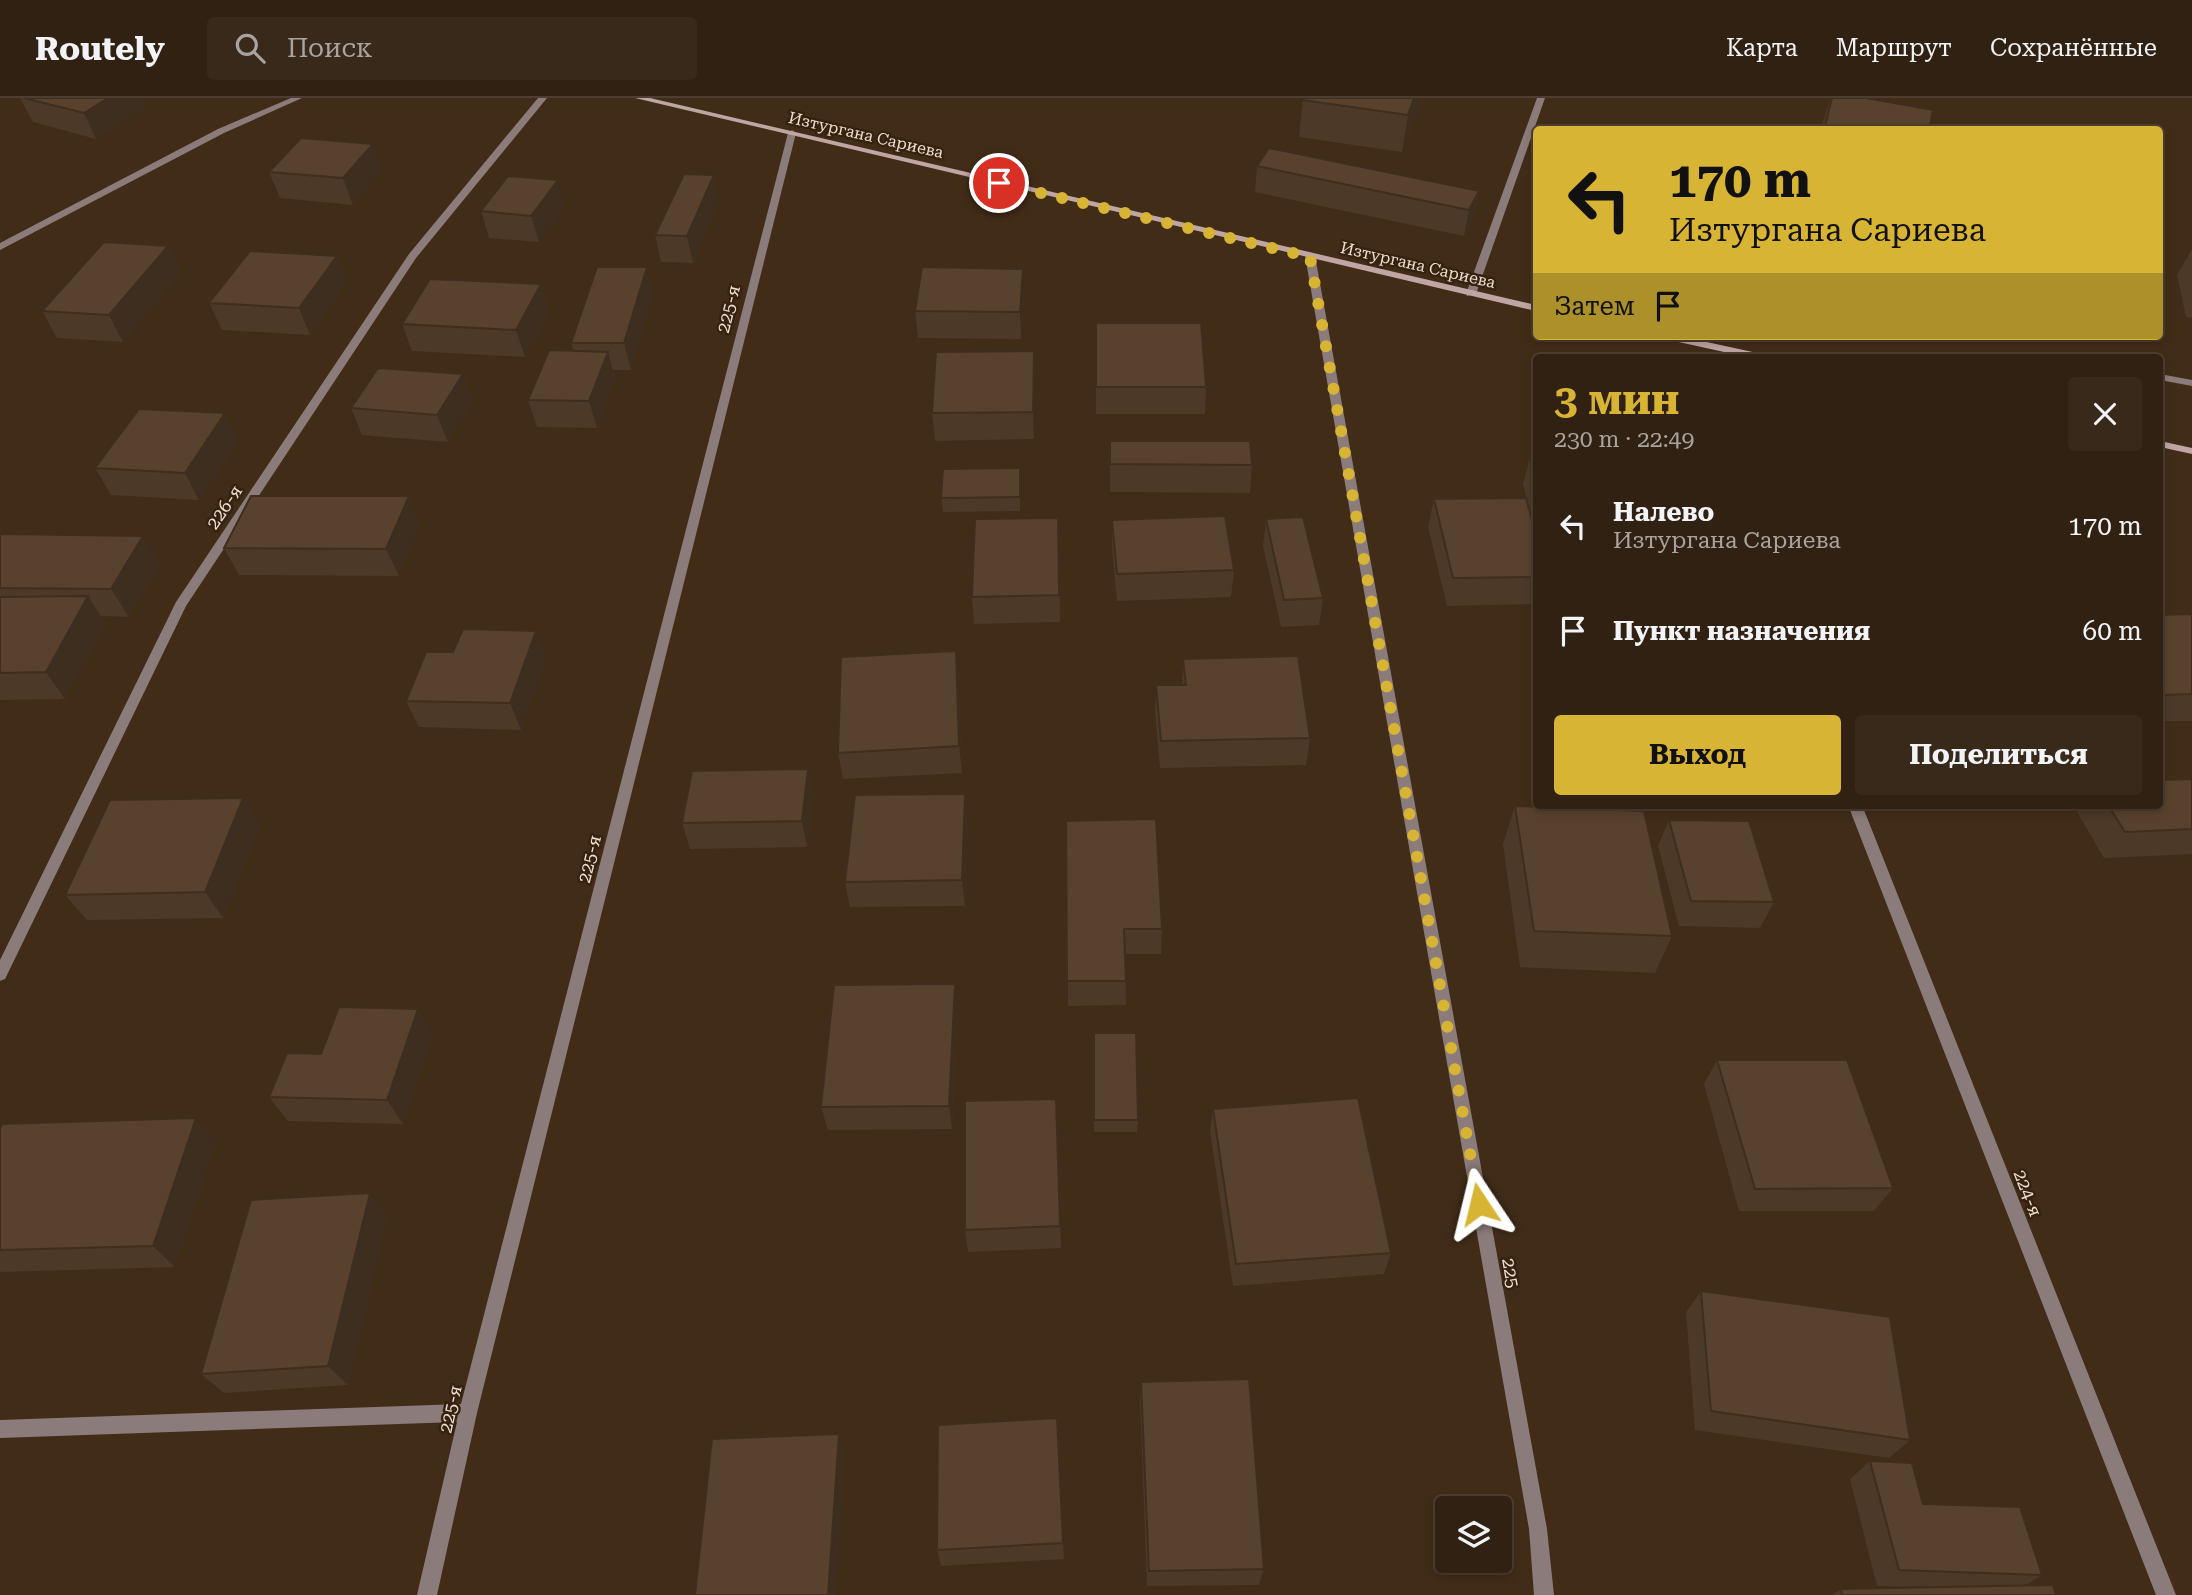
<!DOCTYPE html>
<html lang="ru">
<meta charset="utf-8">
<style>
:root{--surface:#312112;--page:#39291b;--text:#f1f3f6;--muted:#a8a39f;--line:#4c3e32;--accent:#d8b434}
body{margin:0;font-family:"Roboto Serif",serif;background:var(--page);color:var(--text);height:100vh;display:flex;flex-direction:column;font-size:26px;white-space:nowrap}
*{box-sizing:border-box;margin:0}
p{font-size:23px;color:var(--muted)}
.icon{flex:none;width:38px;height:38px;fill:none;stroke:currentColor;stroke-width:2;stroke-linecap:round;stroke-linejoin:round}
.map{position:relative;flex:1;overflow:hidden}
.drawer{position:absolute;left:1533px;top:256px;width:630px;height:455px;display:flex;flex-direction:column;background:var(--surface);border-radius:7px;box-shadow:0 4px 10px #0003,0 0 0 2px var(--line)}
.drawer>*{flex:none}
.banner{position:absolute;left:1533px;top:28px;width:630px;height:214px;border-radius:7px;box-shadow:0 4px 10px #0003,0 0 0 2px var(--line);background:#d8b434;color:#111;overflow:hidden}
.controls{position:absolute;left:1435px;top:1398px;display:grid;gap:14px}
.controls a{display:grid;place-items:center;width:77px;height:77px;border-radius:7px;background:var(--surface);box-shadow:0 4px 10px #0003,0 0 0 2px var(--line);font-size:35px}
.pin{position:absolute;display:grid;place-items:center;width:60px;height:60px;color:#fff;margin:-30px;border:4px solid #fff;border-radius:50%;box-shadow:0 2px 7px #0007}
.me{position:absolute;width:77px;margin:-38px;rotate:350deg;stroke-linejoin:round;filter:drop-shadow(0 0 5px #0008)}
.turn{display:flex;align-items:center;gap:24px;height:147px;padding:0 21px;font-size:32px}
.turn .icon{width:91px;height:91px;stroke-width:2.5}
.turn b{display:block;font-size:49px;line-height:60px}
.then{display:flex;align-items:center;height:66px;padding:0 21px;background:#0003;gap:14px;font-size:26px}
.round{display:grid;place-items:center;flex:none;width:74px;height:74px;border-radius:7px;background:var(--page)}
.head{display:flex;align-items:center;justify-content:space-between;height:119px;padding:0 21px}
h1{font-size:42px;font-weight:700;line-height:52px;color:var(--accent)}
.action{display:flex;gap:14px;margin-top:auto;padding:14px 21px}
.action a{flex:1;height:80px;border-radius:7px;background:var(--accent);color:#111;font-size:28px;font-weight:700;line-height:80px;text-align:center}
.action a+a{background:var(--page);color:var(--text)}
ul{padding:0;list-style:none}
li{display:flex;align-items:center;gap:21px;height:105px;padding:0 21px}
li div{flex:1}
li b{display:block;font-size:26px}
li em{font-style:normal}
header{display:flex;align-items:center;gap:42px;box-sizing:border-box;height:98px;padding:0 35px;background:var(--surface);border-bottom:2px solid var(--line)}
header strong{font-size:33px}
nav{display:flex;gap:38px;margin-inline-start:auto;font-size:24px}
.search{width:490px;height:63px;background:var(--page);display:flex;align-items:center;gap:18px;box-sizing:border-box;padding:0 24px;border-radius:7px;color:var(--muted);font-size:26px}
.map>svg:first-child{display:block}
.lines{fill:none;stroke-linecap:round;stroke-linejoin:round}
.lane{fill:#8c7b7b;fill-rule:evenodd}
.street{fill:#8c7b7b;fill-rule:evenodd}
.secondary{fill:#bfa5a4;fill-rule:evenodd}
.wall{fill:#4c3927}
.shaded-wall{fill:#3e2e20}
.building{fill:#58422d;stroke:#3e2e20;stroke-width:2}
.route{stroke:#d8b434;stroke-width:12;stroke-dasharray:0 21.6}
.labels{text-anchor:middle;dominant-baseline:central;stroke-width:5;stroke-linejoin:round;paint-order:stroke}
.far-street-label{font-size:16px;fill:#ecded2;stroke:#36220e}
.street-label{font-size:18px;fill:#ecded2;stroke:#36220e}
</style>
<header>
<strong>Routely</strong>
<div class="search"><svg class="icon" aria-label="search" viewBox="0 0 24 24"><circle cx="10" cy="10" r="6"/><path d="M15 15l6 6"/></svg>Поиск</div>
<nav><a>Карта</a><a>Маршрут</a><a>Сохранённые</a></nav>
</header>
<div class="map">
<svg width="2192" height="1497" viewBox="0 0 2192 1497">
<rect width="100%" height="100%" fill="#412c18"/>
<g class="lines">
<path class="lane" d="M1537,0h8l-69,196 -9,2 -1,-2z
M2160,276l32,6v6l-32,-6z"/>
<path class="street" d="M291,0h11l-78,35 -224,117v-7l218,-114z
M538,0h9l-131,160 -230,348 -179,369 -2,4 -5,2v-21l176,-358 233,-348z
M792,32l4,3 -319,1280 -40,182h-20l40,-173 -457,16v-18l461,-16 327,-1271z
M1310,155l5,3 232,1273 7,66h-20l-5,-66 -224,-1273z
M1848,707h14l314,790h-20z"/>
<path class="secondary" d="M635,0h15l886,207v6z
M1660,238h19l83,18 5,3h-20l-82,-18z
M2160,343l32,7v6l-32,-7z"/>
</g>
<path class="wall" d="M20,0h122l4,10 -50,31 -63,-17z
M1303,0h119l-20,54 -103,-15z
M1831,0h35l63,32h-109z
M373,46l9,26 -29,35 -73,-7 -11,-26z
M1257,68l222,25 -5,26 -10,19 -209,-44z
M719,104l-26,61 -32,-1 -6,-27z
M565,109l-26,35 -50,-4 -8,-27z
M168,148l13,27 -58,69 -66,-4 -15,-27z
M2192,151v69l-6,-1 -9,-42z
M337,158l10,27 -37,52 -88,-5 -13,-27z
M541,186l8,27 -24,46 -113,-6 -10,-27z
M653,196l-22,76h-18l2,9 -18,49 -60,-1 -9,-27 46,-49 -3,-8z
M1024,197l-3,44 -103,-1 -3,-27z
M1096,225l110,64 -1,27h-109z
M1034,253v88l-99,2 -3,-28z
M463,276l10,27 -25,41 -86,-7 -11,-27z
M225,315l14,28 -40,59 -88,-5 -16,-27z
M1110,343l142,24 -2,28 -140,-1z
M1530,359h6v147l-89,2 -19,-79 6,-28 99,26 -10,-41z
M1020,370v43l-77,1 -2,-14z
M409,398l11,28 -21,52 -160,-1 -15,-27z
M1058,420l2,104 -86,2 -2,-27z
M1266,421l57,79 -4,27 -38,2 -18,-81z
M1112,422l122,50 -3,27 -114,4 -5,-54z
M0,436l160,29 -31,54 -28,-1 4,7 -40,76 -65,1z
M2192,516v107h-32v-106z
M546,560l-25,72 -102,-3 -13,-26z
M1183,561l127,79 -4,27 -146,3 -5,-56 1,-27h26z
M958,580l4,95 -119,6 -5,-26z
M808,671l6,26 -7,52 -117,2 -8,-26z
M2192,681v75l-88,4 -31,-53h87z
M965,696l3,27 -3,85 -115,1 -5,-25z
M243,700l17,26 -37,94 -136,2 -22,-25z
M1687,707h61l-2,5h-57z
M1515,708l157,130 -17,37 -135,-6 -17,-123z
M1669,722l105,82 -14,26 -81,-2 -21,-80z
M1066,723l96,108 -1,25h-36l1,51 -58,1z
M958,911l-6,120 -124,1 -7,-23z
M1094,935l44,87 -1,12h-43z
M433,936l-30,90 -115,-3 -19,-24 52,-43z
M1717,962l176,128 -19,23h-135l-35,-127z
M1056,1001l5,149 -93,4 -3,-22z
M1213,1011l178,144 -7,21 -151,12 -23,-154z
M0,1031l216,12 -41,126 -175,5z
M387,1118l-39,169 -124,8 -23,-19z
M1701,1193l209,149 -21,18 -194,-28 -9,-118z
M1141,1284l123,187 -5,16 -112,1 -7,-185z
M1057,1320l7,141 -123,7 -4,-16z
M1870,1363l53,43 119,71 -18,11 32,9h-224l9,-6 82,-2 -46,-1 -27,-107z"/>
<path class="shaded-wall" d="M108,0h34l4,10 -50,31 -12,-26z
M1414,0h8l-20,54 6,-37z
M373,46l9,26 -29,35 -10,-27z
M714,77l5,27 -26,61 -6,-27z
M558,82l7,27 -26,35 -8,-26z
M1479,93l-5,26 -10,19 5,-26z
M168,148l13,27 -58,69 -14,-27z
M337,158l10,27 -37,52 -11,-27z
M647,169l6,27 -22,76 -7,-27z
M1023,171l1,26 -3,44 -1,-27z
M541,186l8,27 -24,46 -9,-27z
M1034,253l1,27 -1,61 -1,-27z
M608,254l7,27 -18,49 -8,-27z
M463,276l10,27 -25,41 -11,-27z
M225,315l14,28 -40,59 -14,-27z
M409,398l11,28 -21,52 -13,-27z
M143,438l17,27 -31,54 -18,-28z
M88,498l17,27 -40,76 -19,-27z
M536,533l10,27 -25,72 -11,-27z
M956,553l2,27 4,95 -3,-27z
M808,671l6,26 -7,52 -5,-26z
M965,696l3,27 -3,85 -3,-26z
M243,700l17,26 -37,94 -18,-26z
M955,886l3,25 -6,120 -3,-23z
M418,911l15,25 -30,90 -16,-24z
M196,1020l20,23 -41,126 -22,-21z
M370,1095l17,23 -39,169 -20,-19z
M839,1336l7,18 -10,143h-8z"/>
<path class="building" d="M24,0h84l-24,15z
M1303,0h111l-6,17 -106,-15z
M1832,0h34l67,12 -4,20h-105z
M301,40l72,6 -30,34 -74,-6z
M1269,50l210,43 -10,19 -212,-44z
M684,76l30,1 -27,61 -32,-1z
M508,78l50,4 -27,36 -50,-5z
M104,144l64,4 -59,69 -67,-4z
M250,153l87,5 -38,52 -90,-5z
M597,169h50l-23,76h-53z
M922,169l101,2 -3,43 -105,-1z
M430,181l111,5 -25,46 -114,-6z
M1096,225h105l5,64h-110z
M549,252l59,2 -19,49 -61,-1z
M1034,253l-1,61 -101,1 4,-61z
M378,270l85,6 -26,41 -86,-7z
M139,311l86,4 -40,60 -90,-5z
M1110,343h140l2,24 -142,-1z
M1530,359h6v25z
M1020,370v29l-79,1 2,-29z
M251,398h158l-23,53 -162,-1z
M1526,400l10,37v42l-83,1 -19,-79z
M1225,418l9,54 -117,4 -5,-54z
M1303,419l20,81 -39,2 -18,-81z
M1058,420l1,77 -87,2 3,-78z
M0,436l143,2 -32,53 -111,-1z
M88,498l-42,76 -46,1v-76z
M2192,516v80l-29,1 -3,-6v-74z
M463,531l73,2 -26,72 -104,-2 20,-49h27z
M956,553l3,95 -121,7 3,-96z
M1298,558l12,82 -149,3 -5,-56h30l-3,-26z
M808,671l-6,52 -120,2 10,-52z
M2192,681v50l-67,3 -17,-27h52v-25z
M965,696l-3,86 -117,2 10,-87z
M243,700l-38,94 -140,3 45,-95z
M1515,708l129,5 28,125 -138,-5z
M1156,721l6,110h-38l2,52h-59l-1,-160z
M1669,722l80,1 25,81 -83,-1z
M955,886l-6,122 -128,1 13,-122z
M339,909l79,2 -31,91 -118,-3 18,-44 34,1z
M1094,935h42l2,87h-44z
M1717,962h130l46,128 -138,1z
M1358,1000l33,155 -155,11 -23,-155z
M1056,1001l4,127 -95,4v-129z
M196,1020l-43,128 -153,4v-121l2,-5z
M370,1095l-42,173 -127,8 50,-174z
M1701,1193l189,26 20,123 -199,-29z
M1249,1281l15,190 -115,2 -8,-189z
M1057,1320l6,125 -126,7 1,-125z
M839,1336l-11,161h-133l17,-156z
M1870,1363l42,2 11,41 97,3 22,68 -143,-5z
M2053,1487l3,10h-214l-1,-6z"/>
<g class="lines">
<path class="route" d="M999,85l311,74 169,947"/>
</g>
<g class="labels">
<g class="far-street-label">
<text transform="translate(866 37) rotate(13)">Изтургана Сариева</text>
<text transform="translate(1418 167) rotate(13)">Изтургана Сариева</text>
</g>
<g class="street-label">
<text transform="translate(728 211) rotate(-76)">225-я</text>
<text transform="translate(224 409) rotate(-56)">226-я</text>
<text transform="translate(589 761) rotate(-76)">225-я</text>
<text transform="translate(2028 1095) rotate(69)">224-я</text>
<text transform="translate(1511 1175) rotate(80)">225</text>
<text transform="translate(450 1311) rotate(-77)">225-я</text>
</g>
</g>
</svg>
<div class="controls">
<a><svg class="icon" aria-label="layers" viewBox="0 0 24 24"><path d="M12 4l9 5-9 5-9-5zM3 14l9 5 9-5"/></svg></a>
</div>
<div class="pin" style="left:999px;top:85px;background:#d93025"><svg class="icon" aria-label="arrive" viewBox="0 0 24 24"><path d="M6 21V4h12l-3 4 3 4H6"/></svg></div>
<svg class="me" style="left:1479px;top:1106px" viewBox="-20 -20 40 40"><path d="M0-17L14 15 0 8-14 15z" fill="#d8b434" stroke="#fff" stroke-width="4"/></svg>
<div class="banner">
<div class="turn"><svg class="icon" aria-label="left" viewBox="0 0 24 24"><path d="M17 20v-9H6M10 6l-5 5 5 5"/></svg><div><b>170 m</b>Изтургана Сариева</div></div>
<div class="then">Затем<svg class="icon" aria-label="arrive" viewBox="0 0 24 24"><path d="M6 21V4h12l-3 4 3 4H6"/></svg></div>
</div>
<section class="drawer">
<div class="head"><div><h1>3 мин</h1><p>230 m · 22:49</p></div><a class="round"><svg class="icon" aria-label="close" viewBox="0 0 24 24"><path d="M6 6l12 12M18 6L6 18"/></svg></a></div>
<ul>
<li><svg class="icon" aria-label="left" viewBox="0 0 24 24"><path d="M17 20v-9H6M10 6l-5 5 5 5"/></svg><div><b>Налево</b><p>Изтургана Сариева</p></div><em>170 m</em></li>
<li><svg class="icon" aria-label="arrive" viewBox="0 0 24 24"><path d="M6 21V4h12l-3 4 3 4H6"/></svg><div><b>Пункт назначения</b></div><em>60 m</em></li>
</ul>
<div class="action"><a>Выход</a><a>Поделиться</a></div>
</section>
</div>
